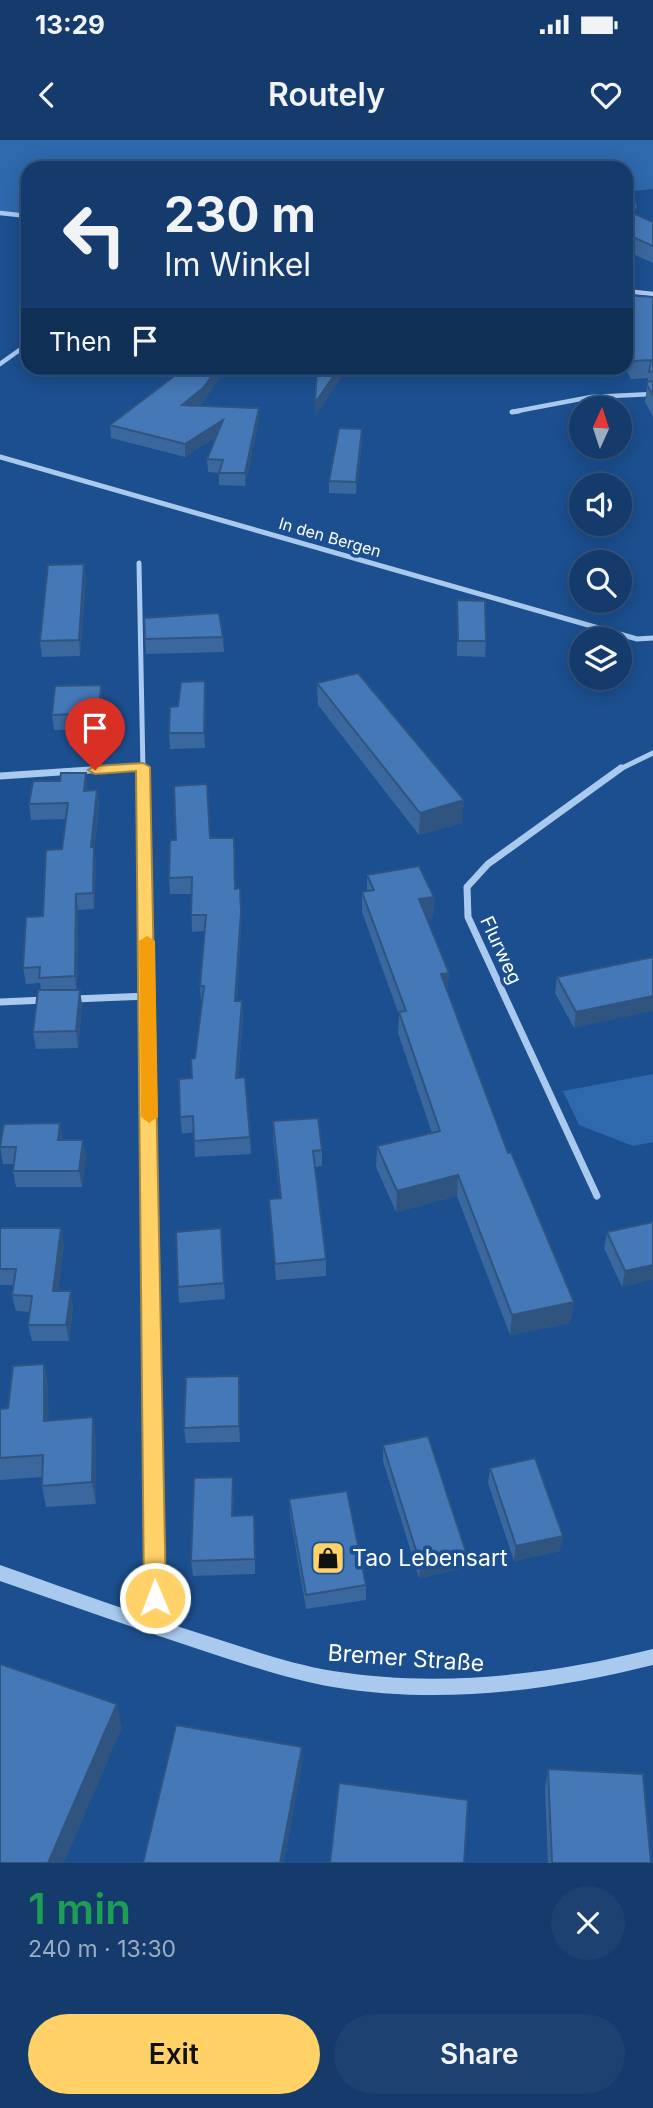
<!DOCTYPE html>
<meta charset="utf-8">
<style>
:root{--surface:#143b6b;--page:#1d4271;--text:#f1f3f6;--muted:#9dadc1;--line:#33557e;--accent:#ffd166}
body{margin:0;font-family:Inter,sans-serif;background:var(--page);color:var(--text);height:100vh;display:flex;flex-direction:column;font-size:26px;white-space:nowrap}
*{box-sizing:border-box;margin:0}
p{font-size:23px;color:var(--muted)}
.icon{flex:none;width:38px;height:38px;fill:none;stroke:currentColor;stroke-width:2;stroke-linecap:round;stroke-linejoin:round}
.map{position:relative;height:1723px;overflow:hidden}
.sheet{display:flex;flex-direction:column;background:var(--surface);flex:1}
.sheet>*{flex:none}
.banner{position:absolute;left:21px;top:21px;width:612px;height:214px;border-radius:21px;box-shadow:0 4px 18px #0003,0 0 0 2px var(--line);background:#143b6b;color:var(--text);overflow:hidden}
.needle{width:46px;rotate:3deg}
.fabs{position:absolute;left:569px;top:256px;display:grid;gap:14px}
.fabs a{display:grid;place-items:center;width:63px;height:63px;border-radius:50%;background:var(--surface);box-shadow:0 4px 18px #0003,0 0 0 2px var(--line);font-size:35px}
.pin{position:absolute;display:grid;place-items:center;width:60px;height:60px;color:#fff;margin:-72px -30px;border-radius:50% 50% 50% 0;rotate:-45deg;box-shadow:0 0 7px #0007}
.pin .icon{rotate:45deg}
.me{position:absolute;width:77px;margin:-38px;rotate:359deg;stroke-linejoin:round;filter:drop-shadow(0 0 5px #0008)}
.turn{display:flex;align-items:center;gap:24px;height:147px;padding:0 28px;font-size:32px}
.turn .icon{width:91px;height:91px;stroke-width:2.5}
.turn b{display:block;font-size:49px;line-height:60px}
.then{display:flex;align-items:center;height:66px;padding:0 28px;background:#0003;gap:14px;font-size:26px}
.round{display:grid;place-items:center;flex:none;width:74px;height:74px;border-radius:37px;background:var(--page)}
.head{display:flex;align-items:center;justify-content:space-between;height:119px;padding:0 28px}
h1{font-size:42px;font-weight:600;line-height:52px;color:#1e9e55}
.cta{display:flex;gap:14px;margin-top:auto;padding:14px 28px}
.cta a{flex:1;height:80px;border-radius:42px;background:var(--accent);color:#111;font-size:28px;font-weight:600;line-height:80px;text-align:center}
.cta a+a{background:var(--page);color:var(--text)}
.status{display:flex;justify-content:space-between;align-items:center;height:49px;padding:0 35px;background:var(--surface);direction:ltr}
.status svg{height:19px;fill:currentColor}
header{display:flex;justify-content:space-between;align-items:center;height:91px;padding:0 28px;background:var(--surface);font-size:32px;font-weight:600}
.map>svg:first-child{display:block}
.green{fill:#2e69ad}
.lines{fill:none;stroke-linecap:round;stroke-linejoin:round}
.minor-far3{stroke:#a9c9ee;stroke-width:4.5}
.minor-far2{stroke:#a9c9ee;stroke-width:5}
.minor-far1{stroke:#a9c9ee;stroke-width:7}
.minor{stroke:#a9c9ee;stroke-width:9}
.tertiary{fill:#a9c9ee;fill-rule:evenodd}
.wall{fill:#3a679d}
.shaded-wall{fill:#305480}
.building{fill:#4478b7;stroke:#305480;stroke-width:2}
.route{fill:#ffd166;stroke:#a68842;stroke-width:2}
.slow{fill:#f59e0b}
.labels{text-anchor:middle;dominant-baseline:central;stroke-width:7;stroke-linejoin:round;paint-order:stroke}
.far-street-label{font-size:16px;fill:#fff;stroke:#1b4f8f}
.street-label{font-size:19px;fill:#fff;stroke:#1b4f8f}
.near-poi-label{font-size:23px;fill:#fff;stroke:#1b4f8f;text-anchor:start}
.near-street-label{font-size:23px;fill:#fff;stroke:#1b4f8f}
</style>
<div class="status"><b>13:29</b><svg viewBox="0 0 49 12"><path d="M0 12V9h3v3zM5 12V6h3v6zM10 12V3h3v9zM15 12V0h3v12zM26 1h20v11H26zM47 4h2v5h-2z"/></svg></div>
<header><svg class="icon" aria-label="back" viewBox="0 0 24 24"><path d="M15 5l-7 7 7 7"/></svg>Routely<svg class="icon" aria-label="heart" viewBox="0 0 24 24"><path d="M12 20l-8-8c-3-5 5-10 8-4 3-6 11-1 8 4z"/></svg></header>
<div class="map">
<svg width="653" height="1723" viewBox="0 0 653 1723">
<rect width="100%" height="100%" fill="#1b4f8f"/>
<path class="green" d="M0,0h653v49l-20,2 4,17 -10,2 -1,-42h-598v48l-28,-3z
M653,934v68l-20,4 -54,-21 -16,-34z"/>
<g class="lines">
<path class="minor-far3" d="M0,73l28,3
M626,151l27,3
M0,224l28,-20
M512,272l79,-15 62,-3"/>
<path class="minor-far2" d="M512,272l7,-1
M0,317l637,182 16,-1
M139,423l4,207
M92,630l51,-3
M618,630l35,-17"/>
<path class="minor-far1" d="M143,628l8,474
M0,636l120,-8
M74,859l74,-3
M0,862l45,-2
M597,1056l-129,-279 -1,-30 21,-23 133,-96"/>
<path class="minor" d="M145,1483l10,-25 -4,-358"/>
<path class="tertiary" d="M0,1425c70,25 140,50 211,72 40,13 80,27 122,34 108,17 215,4 320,-22v16c-105,26 -212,40 -320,22 -42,-7 -82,-21 -123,-34 -70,-23 -140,-48 -210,-72z"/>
</g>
<path class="wall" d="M626,70l27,12v41l-27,-12z
M626,155l27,2v120l-8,-15 3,-24 -17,1 -6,-11h1z
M72,228h63l-7,7z
M506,228h35l-34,2z
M204,261l-6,5 61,14 -14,66 -26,-1v-12l-11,-1 -1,-13 9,-22 -31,20 -74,-19 -1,-13z
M362,301l-6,53 -27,-1v-12z
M84,424l2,15 -6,77 -38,1 -2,-16z
M457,460l29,41 -1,16 -28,-1z
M223,497l1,15 -78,2 -1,-15z
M205,541v67l-35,1 -1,-16 9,-27z
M317,543l145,140 -43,12 -101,-130z
M101,545l1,16 -1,28 -47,1 -2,-15z
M97,650l2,16 -5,45 2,12 -2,46 -16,1 -1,80h3l2,16 -4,42 -42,1 -3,-17 8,-42 -1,-7 -14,1 -3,-16 20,-52 19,-67 4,-30 -35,1 -2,-16 58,-13z
M210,698l25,51 6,39 -4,73h5l1,16 -5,61 12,59 1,17 -56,3 -1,-25 -12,2 -2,-17 12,-39 3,-20 7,-56h-1l-1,-16 4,-55 -12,1 -1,-38h-21l-1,-16z
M367,735l67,22 -1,21 -6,1 22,54 -2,17 61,163 66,149 -4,21 -60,12 -53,-139 -61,16 -20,-45 1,-21 55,-13 -34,-100 1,-18 -37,-103v-20l5,-1z
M653,817l-79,71 -19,-35 2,-16z
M273,981l49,29v16l-7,1 11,92v17l-50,4 -7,-81 11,-1 -7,-60z
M62,1000l24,16 -4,31h-66l-3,-16 1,-7h-11l-3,-17z
M653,1082l-31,65 -18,-39 3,-16z
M0,1088l64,16 -6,47 15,16 -4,34h-37l-4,-16 2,-13 -14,-1 -4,-16 2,-10h-14z
M221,1088l4,71 -46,4 -1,-16z
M44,1224l4,22v34l48,19v65l-50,3 -4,-21v-9l-42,3v-71l8,-1z
M240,1252v50l-54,1 -2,-15z
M383,1305l82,123 -46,10 -36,-117z
M490,1328l70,83 -46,10 -26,-78z
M234,1353l-1,23 22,14v44l-62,2 -2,-15z
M289,1359l77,86v15l-60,9 -16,-94z
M548,1629l103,94h-103l-3,-75z"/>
<path class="shaded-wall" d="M127,228h8l-7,7z
M218,228h9l-23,33 -21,16 -1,-12z
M339,228h9l-33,49v-14z
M259,268v12l-14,66v-13z
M223,280l1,13 -39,24v-13z
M362,289v12l-6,53v-12z
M84,424l2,15 -6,77 -1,-16z
M205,541l1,16 -1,51 -1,-15z
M101,545l1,16 -1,28 -2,-16z
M86,633l2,16 -2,18 -2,-16z
M97,650l2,16 -5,45 2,12 -2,46 -1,-16 -2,-46z
M464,660l-2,23 -43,12 1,-22z
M240,748l1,40 -5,89 -1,-16z
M76,754l2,16 -1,83 -2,-17z
M434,757l-1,21 -15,2 1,-21z
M449,833l-2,21 -6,-20z
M80,850l2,16 -4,42 -2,-17z
M653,856v15l-79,17 2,-16z
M242,861l1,16 -7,77v-16z
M60,983l3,17 -3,17 -2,-17z
M83,1000l3,16 -4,31 -3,-16z
M458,1035l-1,21 -61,16 1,-21z
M61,1088l3,16 -8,63 -3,-16z
M653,1125v15l-31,7 3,-16z
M71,1151l2,16 -4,34 -3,-16z
M574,1162l-4,21 -60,12 2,-20z
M44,1224l4,22 1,57 -5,-22z
M239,1236l1,16v50l-1,-16z
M93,1277l3,22v65l-4,-22z
M233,1337l1,16 -1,38 -1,-15z
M563,1396l-3,15 -46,10 2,-15z
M466,1412l-1,16 -46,10 1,-15z
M117,1564l5,24 -58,135h-16z
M302,1607v19l-18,97h-4z"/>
<path class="building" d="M244,23l87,3 -1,2h-87z
M626,70l27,12v24l-27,-12z
M626,155l27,2v75h-4l2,-12 -18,1 -7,-11z
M185,228h33l-15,20 -21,17 77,3 -14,65h-26l4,-13 -16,-1 16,-39 -38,24 -75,-19z
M317,228h22l-24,35z
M653,241v14l-6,-10v-3z
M339,288l23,1 -6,53 -27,-1z
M84,424l-5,76 -39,1 8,-76z
M457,460l28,1 1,40h-28z
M219,473l4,24 -78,2 -1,-21z
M358,533l106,127 -44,13 -103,-130z
M205,541l-1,52h-35l1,-26 8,-1 3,-24z
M101,545l-2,28 -47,2 3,-29z
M61,633h25l-2,18 13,-1 -6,57h3l-1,46 -17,1 -1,82 -36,2 1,-11 -17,1 3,-51 17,-1 3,-66 16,-1 6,-46 -39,1 4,-23h27z
M207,644l3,54h24l1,51 5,-1 1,24 -6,89h7l-6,77 9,-1 5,60 -56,4 -1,-25 -13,1 -1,-38 13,-1 -1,-19 4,-1 9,-72h-4l6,-71h-15l1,-38 -23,1 1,-38h6l-2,-54z
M419,726l15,31 -15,2 30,74 -8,1 67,179 3,-1 63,150 -62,13 -54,-140 -61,16 -20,-45 63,-15 -41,-119 7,-1 -44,-119 12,-2 -7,-15z
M653,817v39l-77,16 -19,-35z
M38,850h42l-4,41 -43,1z
M318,978l4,32 -9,1 13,108 -51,5 -6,-65 12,-1 -8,-77z
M60,983l-2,17h25l-4,31h-66l3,-24h-16l4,-23z
M653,1082v43l-28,6 -18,-39z
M0,1088h61l-8,63h18l-5,34h-38l4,-29 -20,-1 4,-26h-16z
M221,1088l3,55 -46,4 -2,-55z
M44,1224v57l49,-4 -1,65 -50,4 1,-31 -43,3v-49l8,-1 5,-42z
M239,1236v50l-55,2 2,-51z
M428,1296l38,116 -46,11 -37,-118z
M535,1318l28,78 -47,10 -26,-78z
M233,1337l-1,39 22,-1 1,44 -64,2 3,-83z
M347,1351l19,94 -60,10 -17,-96z
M0,1524l117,40 -69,159h-48z
M176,1585l126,22 -22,116h-137z
M548,1629l95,5 8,89h-99z
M339,1643l129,17 -4,63h-134z"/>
<path class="route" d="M143,623l7,4 16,831 -4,7 -7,3 -8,-3 -3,-7 -8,-827 -41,3 -7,-4 7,-4z"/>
<path class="slow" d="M147,796l8,5 3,176 -9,6 -8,-6 -2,-176z"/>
<defs>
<symbol id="shop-square" viewBox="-11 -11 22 22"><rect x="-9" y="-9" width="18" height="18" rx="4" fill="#ffd166" stroke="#1b4f8f"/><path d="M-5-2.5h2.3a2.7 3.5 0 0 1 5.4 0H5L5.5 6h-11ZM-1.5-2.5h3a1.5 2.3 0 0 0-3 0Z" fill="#111"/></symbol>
</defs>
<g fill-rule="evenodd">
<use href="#shop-square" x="309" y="1399" width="38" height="38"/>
</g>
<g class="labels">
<g class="far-street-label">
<text transform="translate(330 397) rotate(16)">In den Bergen</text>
</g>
<g class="street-label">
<text transform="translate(501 810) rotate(65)">Flurweg</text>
</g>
<g class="near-poi-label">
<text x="352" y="1418">Tao Lebensart</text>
</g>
<g class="near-street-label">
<text transform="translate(406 1518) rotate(4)">Bremer Straße</text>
</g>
</g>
</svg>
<div class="fabs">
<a><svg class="needle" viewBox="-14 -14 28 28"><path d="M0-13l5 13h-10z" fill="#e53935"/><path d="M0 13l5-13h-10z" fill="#9dadc1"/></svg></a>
<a><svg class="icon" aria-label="sound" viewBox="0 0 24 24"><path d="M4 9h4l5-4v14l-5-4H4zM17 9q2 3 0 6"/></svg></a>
<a><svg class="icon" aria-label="search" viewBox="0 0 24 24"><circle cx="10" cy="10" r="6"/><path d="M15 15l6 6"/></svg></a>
<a><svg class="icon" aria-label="layers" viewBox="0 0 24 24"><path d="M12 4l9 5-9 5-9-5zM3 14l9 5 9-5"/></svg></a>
</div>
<div class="pin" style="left:95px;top:630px;background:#d93025"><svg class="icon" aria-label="arrive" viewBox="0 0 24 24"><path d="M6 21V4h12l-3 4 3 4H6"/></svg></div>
<svg class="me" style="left:155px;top:1458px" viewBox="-20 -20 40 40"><circle r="17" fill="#ffd166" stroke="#fff" stroke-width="3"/><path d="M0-11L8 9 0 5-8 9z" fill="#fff"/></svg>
<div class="banner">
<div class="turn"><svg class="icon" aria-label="left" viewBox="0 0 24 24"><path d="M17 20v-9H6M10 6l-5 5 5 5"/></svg><div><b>230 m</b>Im Winkel</div></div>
<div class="then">Then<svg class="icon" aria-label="arrive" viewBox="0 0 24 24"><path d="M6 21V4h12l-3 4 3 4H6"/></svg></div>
</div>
</div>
<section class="sheet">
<div class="head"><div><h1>1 min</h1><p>240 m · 13:30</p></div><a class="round"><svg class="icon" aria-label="close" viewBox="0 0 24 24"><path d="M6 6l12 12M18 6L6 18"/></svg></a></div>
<div class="cta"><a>Exit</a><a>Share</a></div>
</section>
